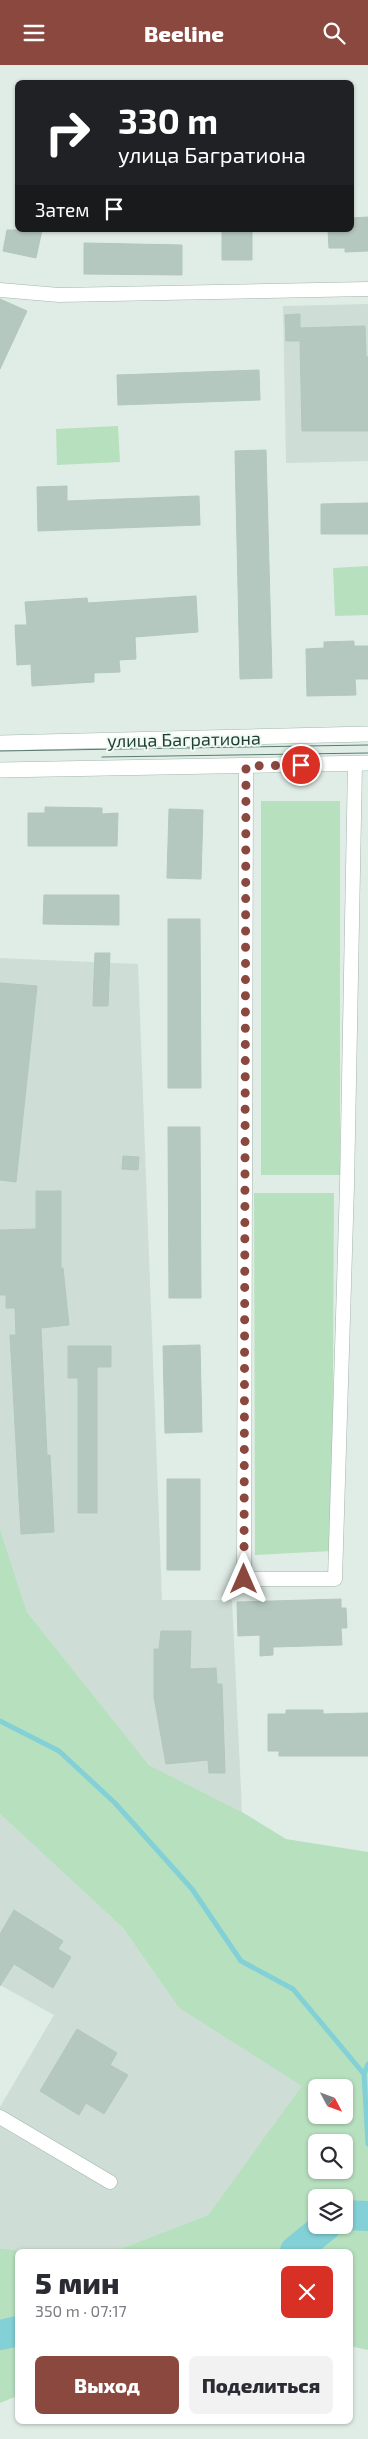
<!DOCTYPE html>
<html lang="ru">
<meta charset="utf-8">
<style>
:root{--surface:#fff;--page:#f2f2f3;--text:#2b2b33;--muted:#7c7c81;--accent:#8a483e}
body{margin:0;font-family:"Exo 2",sans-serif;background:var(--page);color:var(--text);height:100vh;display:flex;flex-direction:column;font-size:19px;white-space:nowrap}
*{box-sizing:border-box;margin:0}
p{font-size:16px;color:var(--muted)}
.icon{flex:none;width:28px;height:28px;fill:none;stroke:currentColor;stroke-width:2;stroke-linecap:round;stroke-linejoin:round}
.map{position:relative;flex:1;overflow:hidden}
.details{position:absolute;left:15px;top:2184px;width:338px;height:175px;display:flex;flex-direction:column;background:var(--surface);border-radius:8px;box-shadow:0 1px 4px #0004}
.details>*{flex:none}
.banner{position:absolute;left:15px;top:15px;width:339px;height:152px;border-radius:8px;box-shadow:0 1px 4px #0004;background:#202124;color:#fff;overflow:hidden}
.needle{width:32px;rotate:131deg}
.controls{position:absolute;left:308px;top:2014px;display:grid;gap:10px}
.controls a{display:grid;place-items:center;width:45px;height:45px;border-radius:8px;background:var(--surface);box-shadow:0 1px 4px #0004;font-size:25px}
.pin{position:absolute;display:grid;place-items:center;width:42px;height:42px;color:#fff;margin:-21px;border:2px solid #fff;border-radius:50%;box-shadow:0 1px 5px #0007}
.me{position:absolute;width:55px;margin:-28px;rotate:0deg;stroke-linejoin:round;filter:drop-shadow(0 0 4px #0008)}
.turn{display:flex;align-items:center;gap:18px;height:105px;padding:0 20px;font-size:22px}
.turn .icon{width:65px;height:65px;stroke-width:2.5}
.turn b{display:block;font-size:35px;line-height:42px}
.then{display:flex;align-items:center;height:48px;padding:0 20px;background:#0003;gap:10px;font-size:19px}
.round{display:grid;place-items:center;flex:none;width:52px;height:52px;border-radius:8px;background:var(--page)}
.head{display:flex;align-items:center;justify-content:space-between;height:85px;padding:0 20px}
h1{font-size:30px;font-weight:800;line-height:38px}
.primary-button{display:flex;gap:10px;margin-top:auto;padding:10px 20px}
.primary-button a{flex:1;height:58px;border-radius:8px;background:var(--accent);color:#fff;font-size:20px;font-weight:800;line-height:58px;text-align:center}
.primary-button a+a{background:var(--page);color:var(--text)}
header{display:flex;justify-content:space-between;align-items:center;height:65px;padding:0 20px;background:var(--accent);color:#fff;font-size:22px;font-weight:800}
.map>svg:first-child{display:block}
.built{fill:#ceddd5}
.green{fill:#b7e0bf;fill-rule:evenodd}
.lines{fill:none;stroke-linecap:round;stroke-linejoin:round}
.stream{stroke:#83d0d7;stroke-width:5}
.river{stroke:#83d0d7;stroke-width:30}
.building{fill:#b5c8bf;stroke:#b2c7bd}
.minor-casing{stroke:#a2b5ad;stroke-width:15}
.secondary-casing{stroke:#9eb9ae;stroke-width:16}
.minor{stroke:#fff;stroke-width:14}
.secondary{stroke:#fff;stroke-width:15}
.tram{stroke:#597b6f;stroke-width:1}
.route{stroke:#8a483e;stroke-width:9;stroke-dasharray:0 16.2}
.labels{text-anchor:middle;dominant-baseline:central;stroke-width:4;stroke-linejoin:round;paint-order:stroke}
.street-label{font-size:18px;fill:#1f3f34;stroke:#f1f9f4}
</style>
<header><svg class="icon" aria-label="menu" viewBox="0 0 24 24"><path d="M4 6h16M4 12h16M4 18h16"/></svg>Beeline<svg class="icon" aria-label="search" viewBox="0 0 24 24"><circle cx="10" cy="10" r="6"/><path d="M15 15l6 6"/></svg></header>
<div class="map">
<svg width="368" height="2374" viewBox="0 0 368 2374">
<rect width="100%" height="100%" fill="#e0ede6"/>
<path class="built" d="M368,239v157l-82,2 -3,-157z
M0,893l138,6 24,636h70l10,212 -93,-47 -122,-153 -27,-83z
M0,1749l123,114 56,80 124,78 -95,129 -93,36h-93l-22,-3v-141l54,-92 -54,-30z"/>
<path class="green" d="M118,361l2,36 -63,3 -1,-36z
M368,501v49l-33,1 -2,-48z
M261,736h79v374h-79z
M254,1128h80l-2,358 -77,4z
M0,1464l27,83 122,153 93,47 44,27 82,13v498l-18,-4v-95h-235l93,-36 94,-129 -123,-78 -56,-80 -123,-114zM344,2022v28h-28v-28zM316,2078h28v27h-28zM344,2132v28h-28v-28z
M0,2183l22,3h-4l-1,145 -17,7z"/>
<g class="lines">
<path class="stream" d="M0,1656l59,30 56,52 77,86 49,72 52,28 71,85
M368,1999l-4,10 4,70"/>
<path class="river" d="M344,2150l24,1
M295,2186l32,-26
M0,2270l18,-4"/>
</g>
<path class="building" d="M368,152v34l-23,1v-4h-16l-1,-18h23v-12z
M7,165h35l-6,28 -33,-7z
M222,165h30v30h-30z
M84,178l98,2v30l-98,-1z
M0,234l27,12 -27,58z
M300,249v14l65,-2 1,31h2v74h-66l-2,-90h-14l-1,-26z
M259,305l1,30 -142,5 -1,-30z
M266,385l6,228 -32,1 -5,-228z
M67,421v15l132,-5 1,29 -162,6 -1,-44z
M368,438v31h-47v-30z
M196,531l2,36 -63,5 1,22 -17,1 1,12 -26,1v9l-62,4 -1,-22 -14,1 -2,-40h12l-2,-23 62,-4 1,5z
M354,576v5h14v33h-13l1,16 -49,1 -1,-47 18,-1v-6z
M45,742l57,1v6l16,-1 -1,33h-89v-33h17z
M169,744l34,1 -2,69 -34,-1z
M44,830h75v30l-76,-1z
M168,854h32l1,169h-33z
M95,888h15l-2,53h-15z
M0,918l37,3 -21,196 -16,-2z
M168,1062h32l1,171h-32z
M123,1091l16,1 -1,13 -16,-1z
M36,1126h25v77h2l6,57 -28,3 6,127h3l4,77 -33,2 -11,-199h6l-1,-27h-9v-13h-6v-65l36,-1z
M200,1280l2,87 -37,1 -2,-87z
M68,1281h43v21h-14v146h-19v-135h-10z
M167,1414h33v91h-33z
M341,1534v9h5l1,20h-6l1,17 -69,2v8l-13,1v-21l-22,1 -1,-34z
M161,1566h30l-1,38 26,-1 1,16h5l3,89h-16l-1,-13 -42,4 -12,-67v-48h5z
M286,1645h37v4l45,-1v43h-89v-5h-11v-37h18z
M14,1845l49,31 -5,8 13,8 -18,31 -39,-24 -14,22v-52z
M77,1964l40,24 -7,12 18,10 -24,39 -18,-11 -7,12 -39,-24z"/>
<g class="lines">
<defs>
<path id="minor" d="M0,225l59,5 309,-6
M246,701l-2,813h91l12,-393 8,-422
M0,2052l110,65"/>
<path id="secondary" d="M0,678l368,-9
M0,705l368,-7"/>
</defs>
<use href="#minor" class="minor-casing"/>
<use href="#secondary" class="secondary-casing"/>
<use href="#minor" class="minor"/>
<use href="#secondary" class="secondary"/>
<path class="tram" d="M0,686l368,-6
M102,692l266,-4"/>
</g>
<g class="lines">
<path class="route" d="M244,1514l2,-813 55,-1"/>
</g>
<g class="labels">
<g class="street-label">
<text transform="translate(184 674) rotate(-1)">улица Багратиона</text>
</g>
</g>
</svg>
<div class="controls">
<a><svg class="needle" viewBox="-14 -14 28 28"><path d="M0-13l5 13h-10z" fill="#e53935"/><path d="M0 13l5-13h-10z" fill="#7c7c81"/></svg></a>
<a><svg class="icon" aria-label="search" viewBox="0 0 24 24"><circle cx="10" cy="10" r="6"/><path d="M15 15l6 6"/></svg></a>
<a><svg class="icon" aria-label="layers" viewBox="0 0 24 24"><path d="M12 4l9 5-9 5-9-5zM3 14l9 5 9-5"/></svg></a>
</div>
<div class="pin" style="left:301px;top:700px;background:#d93025"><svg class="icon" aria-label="arrive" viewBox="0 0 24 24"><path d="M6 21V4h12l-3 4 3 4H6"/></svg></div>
<svg class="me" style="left:244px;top:1514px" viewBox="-20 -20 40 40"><path d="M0-17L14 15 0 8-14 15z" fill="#8a483e" stroke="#fff" stroke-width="4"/></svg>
<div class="banner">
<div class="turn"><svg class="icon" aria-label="right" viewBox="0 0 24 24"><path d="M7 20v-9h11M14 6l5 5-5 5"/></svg><div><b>330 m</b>улица Багратиона</div></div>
<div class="then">Затем<svg class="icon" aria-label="arrive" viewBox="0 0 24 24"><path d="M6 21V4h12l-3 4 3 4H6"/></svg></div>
</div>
<section class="details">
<div class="head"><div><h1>5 мин</h1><p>350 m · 07:17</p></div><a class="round" style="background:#d93025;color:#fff"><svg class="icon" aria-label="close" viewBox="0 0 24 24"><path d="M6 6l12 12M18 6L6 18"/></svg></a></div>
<div class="primary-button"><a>Выход</a><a>Поделиться</a></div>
</section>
</div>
